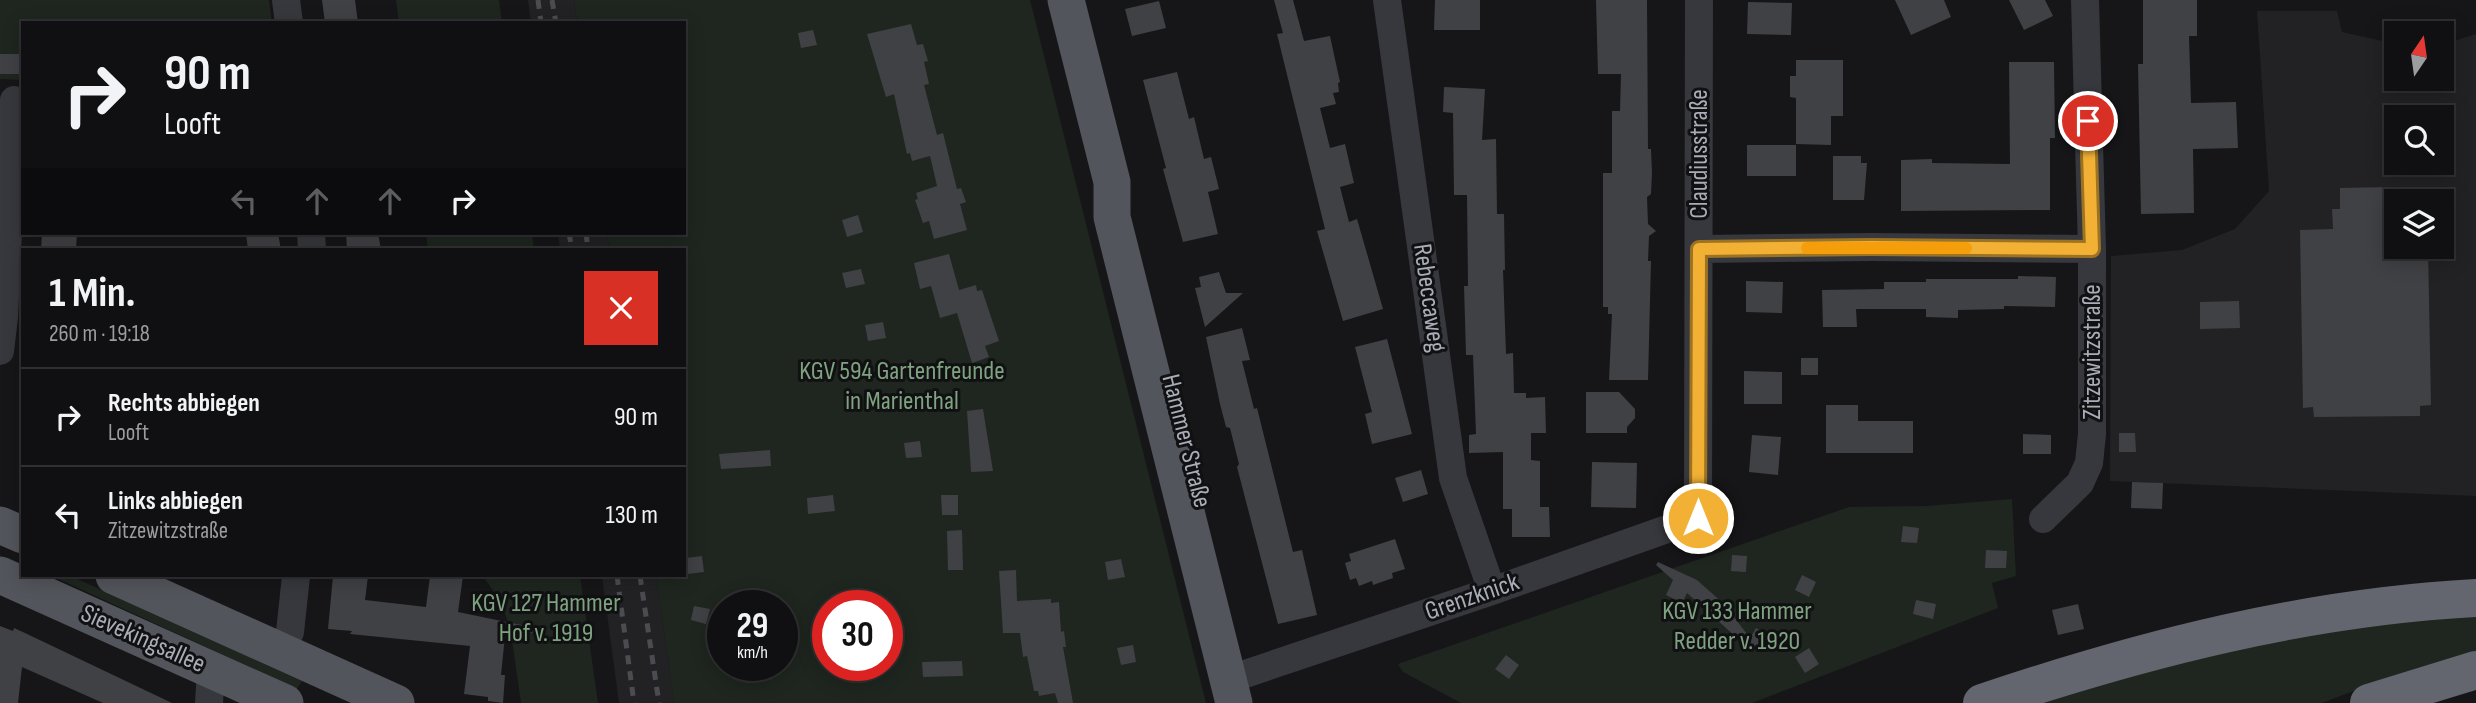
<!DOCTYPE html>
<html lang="de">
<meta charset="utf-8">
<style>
:root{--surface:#101012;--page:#1e1e20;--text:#f1f3f6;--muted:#9c9d9f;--line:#303032}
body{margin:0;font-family:"Sofia Sans Condensed",sans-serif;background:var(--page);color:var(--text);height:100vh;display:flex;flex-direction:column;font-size:26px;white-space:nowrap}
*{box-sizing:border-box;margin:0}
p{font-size:23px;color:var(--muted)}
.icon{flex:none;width:38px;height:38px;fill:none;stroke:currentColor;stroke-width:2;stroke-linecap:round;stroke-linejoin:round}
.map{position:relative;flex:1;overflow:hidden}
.drawer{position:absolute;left:21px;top:248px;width:665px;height:329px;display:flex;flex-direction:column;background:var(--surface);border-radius:0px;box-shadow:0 4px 18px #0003,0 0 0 2px var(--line)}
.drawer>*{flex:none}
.hud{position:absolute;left:21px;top:21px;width:665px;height:214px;border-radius:0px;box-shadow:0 4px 18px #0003,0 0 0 2px var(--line);background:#101012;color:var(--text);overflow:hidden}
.needle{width:46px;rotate:13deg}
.fabs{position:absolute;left:2384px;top:21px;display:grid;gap:14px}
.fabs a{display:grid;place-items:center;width:70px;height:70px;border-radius:0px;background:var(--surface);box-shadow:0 4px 18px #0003,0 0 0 2px var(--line);font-size:35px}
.speed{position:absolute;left:707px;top:590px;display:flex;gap:14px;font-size:35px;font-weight:700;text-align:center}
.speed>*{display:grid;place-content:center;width:91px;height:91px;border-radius:50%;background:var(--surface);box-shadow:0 4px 18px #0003,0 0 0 2px var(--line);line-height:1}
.speed small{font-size:18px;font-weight:400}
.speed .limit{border:10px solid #d22;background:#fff;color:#111}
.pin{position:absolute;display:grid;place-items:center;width:60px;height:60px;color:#fff;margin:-30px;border:4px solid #fff;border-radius:50%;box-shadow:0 2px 7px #0007}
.me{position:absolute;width:77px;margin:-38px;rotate:0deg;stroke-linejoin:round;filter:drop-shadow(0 0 5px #0008)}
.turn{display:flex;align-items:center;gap:24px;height:147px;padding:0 28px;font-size:32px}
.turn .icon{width:91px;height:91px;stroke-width:2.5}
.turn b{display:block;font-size:49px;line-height:60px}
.lanes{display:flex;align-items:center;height:66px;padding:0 28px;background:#0003;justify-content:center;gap:35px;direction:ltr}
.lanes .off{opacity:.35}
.round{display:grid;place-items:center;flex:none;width:74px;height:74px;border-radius:0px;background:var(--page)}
.head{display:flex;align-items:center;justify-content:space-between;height:119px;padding:0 28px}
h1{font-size:42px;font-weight:700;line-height:52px}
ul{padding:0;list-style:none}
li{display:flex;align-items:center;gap:21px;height:98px;padding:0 28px;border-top:2px solid var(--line)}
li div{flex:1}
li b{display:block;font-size:26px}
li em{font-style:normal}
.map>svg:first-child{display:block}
.built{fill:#222225;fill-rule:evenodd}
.green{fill:#1e261f;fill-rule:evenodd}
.building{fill:#404145}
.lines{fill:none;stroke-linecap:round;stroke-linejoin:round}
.minor{stroke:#37383d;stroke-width:28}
.major{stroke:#53555c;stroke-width:37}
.highway{stroke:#63666e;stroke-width:38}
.rail{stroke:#4a4c52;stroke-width:5;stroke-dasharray:9 7;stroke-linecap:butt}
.route-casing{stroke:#9d7322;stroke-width:18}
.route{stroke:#f2b134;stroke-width:12}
.slow{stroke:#f59e0b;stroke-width:12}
.labels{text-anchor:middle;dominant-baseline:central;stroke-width:6;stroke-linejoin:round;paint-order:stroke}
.street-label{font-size:26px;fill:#a8adb8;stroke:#111113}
.park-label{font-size:26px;fill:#7fa381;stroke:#111113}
</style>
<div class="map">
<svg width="2476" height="703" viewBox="0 0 2476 703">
<rect width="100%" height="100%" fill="#161618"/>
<path class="built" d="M528,0h46l3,23h-46z
M2257,11h80l5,21 54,12v35h45v-34l35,-11v462l-366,-15 1,-225 71,-6 53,-21 34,-38zM2396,117h45v46h-45zM2396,201h45v46h-45z
M558,233h49l2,17h-49z
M602,576h54l18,127h-55z"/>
<path class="green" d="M0,0h269l3,23h-249v57l-23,-1z
M396,0h103l3,23h-103z
M574,0h456l176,703h-532l-18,-127h28v-326h-75l-2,-17h77v-210h-107zM723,606h59v59h-59zM828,606h59v59h-59z
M426,233h106l2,17h-106z
M2012,499l4,77 -24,7 6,25 -246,95h-291l-58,-31 -5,-8 451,-157 78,-1z
M52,576h19l231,105 -5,8z
M483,576h97l18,127h-77l-10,-70 -9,-29z
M2476,611v43l-96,27 -58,22h-301l239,-66z"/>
<path class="building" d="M322,0h33l3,23h-33z
M1274,0h19l11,41 26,-5 10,46 -2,1 1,9 -6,1 3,11 -16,4 10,40 15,-4 9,39 -14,4 9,35 8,-3 26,90 -40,12 -26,-90 8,-2 -48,-195 6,-1z
M1435,0h45v30h-46z
M1596,0h51l1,149h3l1,24 -1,21 -4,3 1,27 8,7 -7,5 -1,25h3l-3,119h-39l3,-66h-4v-7h-5v-134h9v-62h8l1,-37h-23z
M1895,0h49l7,17 -40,18z
M2009,0h36l8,16 -29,14z
M2143,0h54v36h-8l2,67 45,-1 2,46 -45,1 1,64 -53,1 -3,-150h5z
M1159,1l7,27 -34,8 -7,-27z
M1748,2l44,1 -1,32 -44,-1z
M911,24l6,21 6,-1 5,17 -4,1 5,22 -5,1 13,50 6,-2 14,56 4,-1 5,14 -6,2 7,26 -33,9 -5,-18 -6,2 -8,-23 3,-1 -2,-6 21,-7 -7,-30 -18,5 -2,-8 -3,1 -13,-60 -8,3 -19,-63z
M813,30l4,15 -16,3 -3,-15z
M0,54h23v20h-23z
M1796,60h47v56h-12v29l-35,-1v-46l-6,-1v-21h6z
M2009,62h45l1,76h-5v72l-149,1v-51l31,-1v4l78,1z
M1177,72l12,47 5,-2 10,42 7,-2 8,32 -11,3 10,42 -35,8 -20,-73 3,-1 -23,-88z
M1444,87l41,2 -3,51 14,-1 1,75h7l1,56h-2l3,84 7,-1 1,40h12v5l19,-1 1,36h-15v27l9,1v46h9l1,30h-38v-28h-9v-57l-34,1v-18l7,-1 -3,-79h-7l-2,-69h4l-1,-91h-13l-1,-82 -10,-1z
M1747,145h49v31h-49z
M1833,156h28v7h6l-3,37h-31z
M2390,187l1,21h5v39h32l3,158 -11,1v10l-106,1 -1,-10 -10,1 -3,-178 33,-1 -1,-20h8v-21z
M858,215l5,17 -16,5 -5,-17z
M42,233h35l-1,17h-35z
M246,233h32l3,17h-33z
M346,233h32l3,17h-34z
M949,254l10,36 17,-5 1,6 5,-1 17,51 -14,5 4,11 -17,6 -15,-50 -17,5 -9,-32 -11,3 -6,-26z
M861,269l4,15 -19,4 -4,-15z
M1219,272l7,21h17l-38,34 -10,-39 6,-1 -2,-10z
M2018,276l38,1 -1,30 -51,-1v3l-46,1v8l-32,-1v-8h-70l1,18h-34l-1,-37 62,-1v-7h42v-3h92z
M1746,281l37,1 -1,31 -36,-1z
M2239,301l1,27 -40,1v-27z
M883,322l3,16 -18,3 -3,-16z
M1242,328l8,32 -8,1 12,48 3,-1 36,144 9,-2 15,65 -39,9 -41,-157 2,-3 -9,-36 -4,-1 -6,-23 -14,-67z
M1387,339l25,95 -40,10 -7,-30 7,-2 -17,-65z
M1801,358h17v17h-17z
M1744,371l38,1v32h-38z
M1586,392h33l16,17v9l-8,9v6h-41z
M1826,405h32v16h55v32h-87z
M983,409l10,62 -22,1 -4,-61z
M2119,433h16l1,19h-17z
M2023,434l28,1v19h-28z
M1752,435l29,2 -3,38 -29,-3z
M920,441l2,16 -16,1 -2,-15z
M770,450l1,16 -50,3 -2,-15z
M1592,462l45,1 -1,45 -45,-1z
M1421,470l7,24 -25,8 -8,-24z
M2132,482l31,1 -1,26 -31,-1z
M833,495l2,16 -27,3 -1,-16z
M941,495h17v20h-16z
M1903,526l16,2 -2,15 -16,-1z
M962,530l1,40h-15l-1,-39z
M1395,539l10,30 -13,4 1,5 -20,7 -1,-4 -13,5 -3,-8 -6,2 -5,-17 6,-2 -2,-7z
M1986,550l21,1 -1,17h-21z
M1732,555l15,1 -1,16 -15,-1z
M702,556l2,16 -16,2 -2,-16z
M1121,559l4,18 -17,3 -3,-18z
M1658,562l39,18 27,24 26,34 6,-10 13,7 -9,16 -12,-7 -2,2 -59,-53 -5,10 -16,-8 7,-15 -17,-15z
M1016,570l1,31 34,-2v4l8,-1 2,30 3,-1 2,16h-3l10,56h-15l-3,-10 -16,3 -1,-5h-4l-7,-35 -4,1 -3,-24h-17l-4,-62z
M1802,575l14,7 -7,15 -14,-7z
M333,576h35l-3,24 61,7 4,-31h33l-5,36 83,17v3l-36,4 -4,39h4l-2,28 -15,-2v-4l-24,-3 6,-48 -120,-12 2,-3 -24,-2z
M1916,600l20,4 -3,15 -20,-5z
M2078,604l6,25 -26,6 -6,-25z
M694,606l16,3 -4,15 -15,-4z
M0,626l13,5 1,-3 11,5 147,70h-69l-81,-36 -4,36h-18z
M1133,645l3,17 -15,3 -4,-17z
M1809,648l10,16 -14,9 -10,-16z
M1506,655l13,10 -10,14 -14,-10z
M962,661l1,15 -40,1 -1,-15z"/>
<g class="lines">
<path class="minor" d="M286,0l3,23
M1387,0l66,478 39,113
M311,233l1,17
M1699,249l172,-2 221,2
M0,351l4,-34 10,-217
M2043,519l37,-36 9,-20 3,-29v-185l-7,-249
M279,650l11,-18 6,-56
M1245,674l247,-83 206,-73 1,-518
M209,703l2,-33"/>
<path class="major" d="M1066,0l46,182v35l122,486
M0,525l23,10
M0,575l285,128
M114,576l282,127"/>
<path class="highway" d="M1982,703c161,-54 324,-96 494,-105
M2369,703l107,-33"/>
<path class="rail" d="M538,0l3,23
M552,0l4,23
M569,233l3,17
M586,233l2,17
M617,576l17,127
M640,576l19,127"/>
</g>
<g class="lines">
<defs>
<path id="route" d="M1698,518l1,-269 172,-2 221,2 -4,-128"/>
</defs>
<use href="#route" class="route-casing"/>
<use href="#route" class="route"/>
<path class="slow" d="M1807,248h159"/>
</g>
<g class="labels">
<g class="street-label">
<text transform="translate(1699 154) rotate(-90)">Claudiusstraße</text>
<text transform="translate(1429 298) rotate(82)">Rebeccaweg</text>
<text transform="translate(2092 352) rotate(-90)">Zitzewitzstraße</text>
<text transform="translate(1186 441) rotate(76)">Hammer Straße</text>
<text transform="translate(1472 597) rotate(-19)">Grenzknick</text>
<text transform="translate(143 639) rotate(24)">Sievekingsallee</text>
</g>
<g class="park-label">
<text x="902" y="371">KGV 594 Gartenfreunde<tspan x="902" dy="30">in Marienthal</tspan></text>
<text x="546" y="603">KGV 127 Hammer<tspan x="546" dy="30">Hof v. 1919</tspan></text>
<text x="1737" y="611">KGV 133 Hammer<tspan x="1737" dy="30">Redder v. 1920</tspan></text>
</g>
</g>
</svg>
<div class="fabs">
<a><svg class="needle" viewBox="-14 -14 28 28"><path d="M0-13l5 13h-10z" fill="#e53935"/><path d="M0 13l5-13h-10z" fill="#9c9d9f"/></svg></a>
<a><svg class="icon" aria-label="search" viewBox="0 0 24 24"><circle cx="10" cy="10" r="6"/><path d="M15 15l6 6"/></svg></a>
<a><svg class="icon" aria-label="layers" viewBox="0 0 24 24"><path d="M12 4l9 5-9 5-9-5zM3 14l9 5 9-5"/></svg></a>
</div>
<div class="speed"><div>29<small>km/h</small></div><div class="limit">30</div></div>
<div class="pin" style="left:2088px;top:121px;background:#d93025"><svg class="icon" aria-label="arrive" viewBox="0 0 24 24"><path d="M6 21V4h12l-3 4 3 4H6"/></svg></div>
<svg class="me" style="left:1698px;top:518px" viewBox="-20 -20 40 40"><circle r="17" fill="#f2b134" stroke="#fff" stroke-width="3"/><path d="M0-11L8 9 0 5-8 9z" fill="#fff"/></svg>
<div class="hud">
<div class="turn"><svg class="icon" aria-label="right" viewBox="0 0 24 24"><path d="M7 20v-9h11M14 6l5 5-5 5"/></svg><div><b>90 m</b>Looft</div></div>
<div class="lanes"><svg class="icon off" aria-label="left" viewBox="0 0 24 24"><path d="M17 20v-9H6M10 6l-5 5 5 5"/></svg><svg class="icon off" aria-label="ahead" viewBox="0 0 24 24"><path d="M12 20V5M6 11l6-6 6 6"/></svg><svg class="icon off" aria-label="ahead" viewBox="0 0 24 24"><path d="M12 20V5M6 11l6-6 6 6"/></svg><svg class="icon" aria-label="right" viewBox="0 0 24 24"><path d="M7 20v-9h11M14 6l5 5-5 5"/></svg></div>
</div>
<section class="drawer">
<div class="head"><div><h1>1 Min.</h1><p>260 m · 19:18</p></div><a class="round" style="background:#d93025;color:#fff"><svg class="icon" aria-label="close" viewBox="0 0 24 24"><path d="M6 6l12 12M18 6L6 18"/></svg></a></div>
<ul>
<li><svg class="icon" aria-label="right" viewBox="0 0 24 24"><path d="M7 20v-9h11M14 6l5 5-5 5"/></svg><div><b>Rechts abbiegen</b><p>Looft</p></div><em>90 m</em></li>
<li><svg class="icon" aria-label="left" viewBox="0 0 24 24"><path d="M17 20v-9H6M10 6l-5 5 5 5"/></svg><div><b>Links abbiegen</b><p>Zitzewitzstraße</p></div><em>130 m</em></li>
</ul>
</section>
</div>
